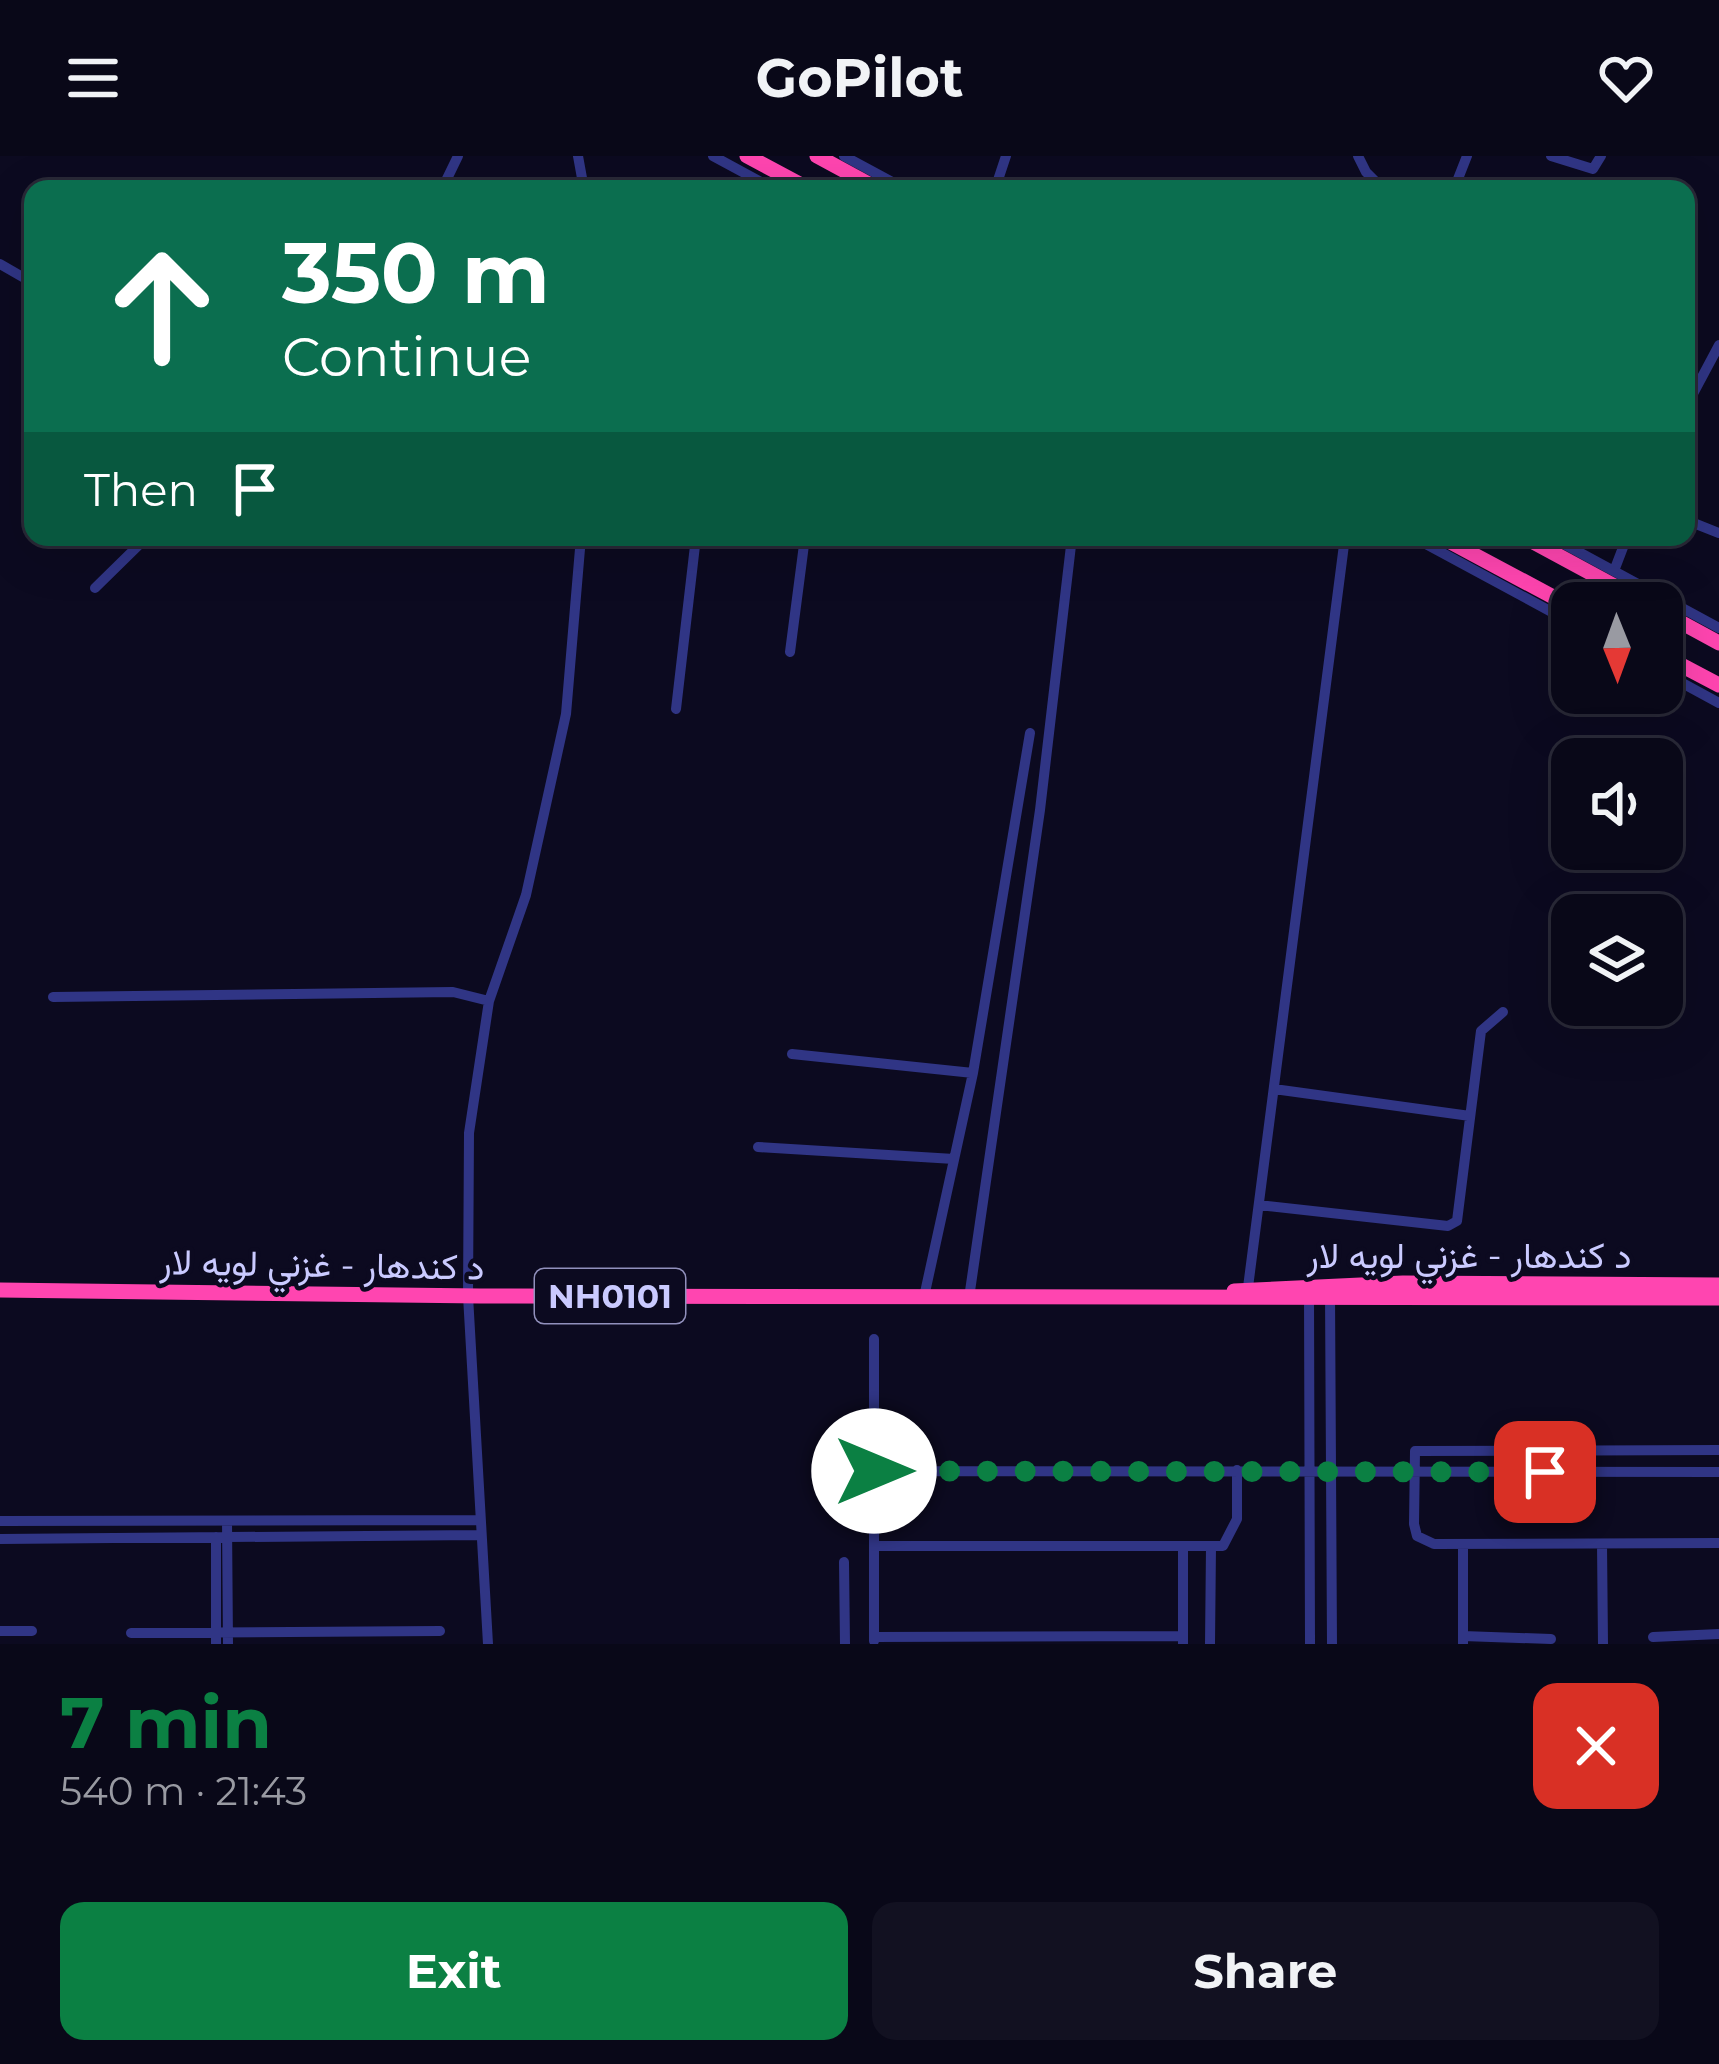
<!DOCTYPE html>
<meta charset="utf-8">
<style>
:root{--surface:#090818;--page:#121121;--text:#f1f3f6;--muted:#999aa2;--line:#292937;--accent:#0b8043}
body{margin:0;font-family:Montserrat,Vazirmatn,sans-serif;background:var(--page);color:var(--text);height:100vh;display:flex;flex-direction:column;font-size:45px;white-space:nowrap}
*{box-sizing:border-box;margin:0}
p{font-size:39px;color:var(--muted)}
.icon{flex:none;width:66px;height:66px;fill:none;stroke:currentColor;stroke-width:2;stroke-linecap:round;stroke-linejoin:round}
.map{position:relative;height:1488px;overflow:hidden}
.side{display:flex;flex-direction:column;background:var(--surface);flex:1}
.side>*{flex:none}
.hud{position:absolute;left:24px;top:24px;width:1671px;height:366px;border-radius:24px;box-shadow:0 12px 48px #0002,0 0 0 3px var(--line);background:#0b6e4f;color:#fff;overflow:hidden}
.needle{width:78px;rotate:179deg}
.fabs{position:absolute;left:1551px;top:426px;display:grid;gap:24px}
.fabs a{display:grid;place-items:center;width:132px;height:132px;border-radius:24px;background:var(--surface);box-shadow:0 12px 48px #0002,0 0 0 3px var(--line);font-size:60px}
.pin{position:absolute;display:grid;place-items:center;width:102px;height:102px;color:#fff;margin:-51px;border-radius:24px;box-shadow:0 6px 18px #0006}
.me{position:absolute;width:132px;margin:-66px;rotate:90deg;stroke-linejoin:round;filter:drop-shadow(0 0 9px #0008)}
.turn{display:flex;align-items:center;gap:42px;height:252px;padding:0 60px;font-size:54px}
.turn .icon{width:156px;height:156px;stroke-width:2.5}
.turn b{display:block;font-size:84px;line-height:102px}
.then{display:flex;align-items:center;height:114px;padding:0 60px;background:#0003;gap:24px;font-size:45px}
.round{display:grid;place-items:center;flex:none;width:126px;height:126px;border-radius:24px;background:var(--page)}
.summary{display:flex;align-items:center;justify-content:space-between;height:204px;padding:0 60px}
h1{font-size:72px;font-weight:700;line-height:90px;color:var(--accent)}
.button{display:flex;gap:24px;margin-top:auto;padding:24px 60px}
.button a{flex:1;height:138px;border-radius:24px;background:var(--accent);color:#fff;font-size:48px;font-weight:700;line-height:138px;text-align:center}
.button a+a{background:var(--page);color:var(--text)}
header{display:flex;justify-content:space-between;align-items:center;height:156px;padding:0 60px;background:var(--surface);font-size:54px;font-weight:700}
.map>svg:first-child{display:block}
.lines{fill:none;stroke-linecap:round;stroke-linejoin:round}
.minor{stroke:#303585;stroke-width:10}
.highway{stroke:#ff45b0;stroke-width:15}
.route{stroke:#0b8043;stroke-width:21;stroke-dasharray:0 37.8}
.labels{text-anchor:middle;dominant-baseline:central;stroke-width:9;stroke-linejoin:round;paint-order:stroke}
.shield{fill:#0c0a20;stroke:#9190bc;stroke-width:3}
.shield-label{font-size:33px;font-weight:bold;fill:#cacaff}
.street-label{font-size:36px;fill:#cacaff;stroke:#0c0a20}
</style>
<header><svg class="icon" aria-label="menu" viewBox="0 0 24 24"><path d="M4 6h16M4 12h16M4 18h16"/></svg>GoPilot<svg class="icon" aria-label="heart" viewBox="0 0 24 24"><path d="M12 20l-8-8c-3-5 5-10 8-4 3-6 11-1 8 4z"/></svg></header>
<div class="map">
<svg width="1719" height="1488" viewBox="0 0 1719 1488">
<rect width="100%" height="100%" fill="#0c0a20"/>
<g class="lines">
<path class="minor" d="M578,0l6,33
M713,0l61,33
M844,0l61,33
M1358,0l8,16 17,17
M1551,0l42,13 8,-13
M442,33l16,-33
M995,33l11,-33
M1454,33l13,-33
M0,108l33,19
M1686,251l33,-62
M1686,364l33,13
M1413,381l159,86
M1551,381l168,91
M1614,415l13,-34
M95,432l52,-51
M790,496l15,-115
M1662,516l57,31
M676,553l20,-172
M53,841l400,-5 36,9
M792,898l181,19
M1274,933l196,27
M758,991l196,12
M1259,1049l189,21 9,-5 24,-190 22,-19
M1330,1137l2,351
M1247,1139l98,-758
M1309,1139l1,349
M924,1141l49,-224 57,-340
M969,1142l71,-488 32,-273
M1719,1294l-304,1 -1,73 3,12 17,8 285,-1
M874,1315l845,1
M0,1365l478,-1
M227,1365l1,123
M216,1381v107
M0,1383l479,-4
M1602,1388l1,100
M1463,1389v99
M874,1390h349l14,-27v-49
M844,1406l1,82
M0,1475h32
M131,1477l309,-2
M1463,1480l88,3
M874,1481l309,-1
M1653,1481l66,-3
M874,1485v-302
M488,1488l-20,-348 1,-163 20,-132 37,-106 40,-181 15,-177
M1183,1488v-98
M1210,1488l1,-98"/>
<path class="highway" d="M747,0l62,33
M817,0l61,33
M1441,381l131,70
M1524,381l122,66
M1662,456l57,31
M1662,499l57,30
M0,1134l480,6 1239,2
M1234,1135l169,-8 316,2"/>
</g>
<g class="lines">
<path class="route" d="M874,1315l671,1"/>
</g>
<g class="labels">
<rect class="shield" x="535" y="1113" width="150" height="54" rx="9"/>
<g class="shield-label">
<text x="610" y="1140">NH0101</text>
</g>
<g class="street-label">
<text x="1469" y="1099">د کندهار - غزني لويه لار</text>
<text transform="translate(322 1108) rotate(1)">د کندهار - غزني لويه لار</text>
</g>
</g>
</svg>
<div class="fabs">
<a><svg class="needle" viewBox="-14 -14 28 28"><path d="M0-13l5 13h-10z" fill="#e53935"/><path d="M0 13l5-13h-10z" fill="#999aa2"/></svg></a>
<a><svg class="icon" aria-label="sound" viewBox="0 0 24 24"><path d="M4 9h4l5-4v14l-5-4H4zM17 9q2 3 0 6"/></svg></a>
<a><svg class="icon" aria-label="layers" viewBox="0 0 24 24"><path d="M12 4l9 5-9 5-9-5zM3 14l9 5 9-5"/></svg></a>
</div>
<div class="pin" style="left:1545px;top:1316px;background:#d93025"><svg class="icon" aria-label="arrive" viewBox="0 0 24 24"><path d="M6 21V4h12l-3 4 3 4H6"/></svg></div>
<svg class="me" style="left:874px;top:1315px" viewBox="-20 -20 40 40"><circle r="19" fill="#fff"/><path d="M0-13L10 11 0 6-10 11z" fill="#0b8043"/></svg>
<div class="hud">
<div class="turn"><svg class="icon" aria-label="ahead" viewBox="0 0 24 24"><path d="M12 20V5M6 11l6-6 6 6"/></svg><div><b>350 m</b>Continue</div></div>
<div class="then">Then<svg class="icon" aria-label="arrive" viewBox="0 0 24 24"><path d="M6 21V4h12l-3 4 3 4H6"/></svg></div>
</div>
</div>
<section class="side">
<div class="summary"><div><h1>7 min</h1><p>540 m · 21:43</p></div><a class="round" style="background:#d93025;color:#fff"><svg class="icon" aria-label="close" viewBox="0 0 24 24"><path d="M6 6l12 12M18 6L6 18"/></svg></a></div>
<div class="button"><a>Exit</a><a>Share</a></div>
</section>
